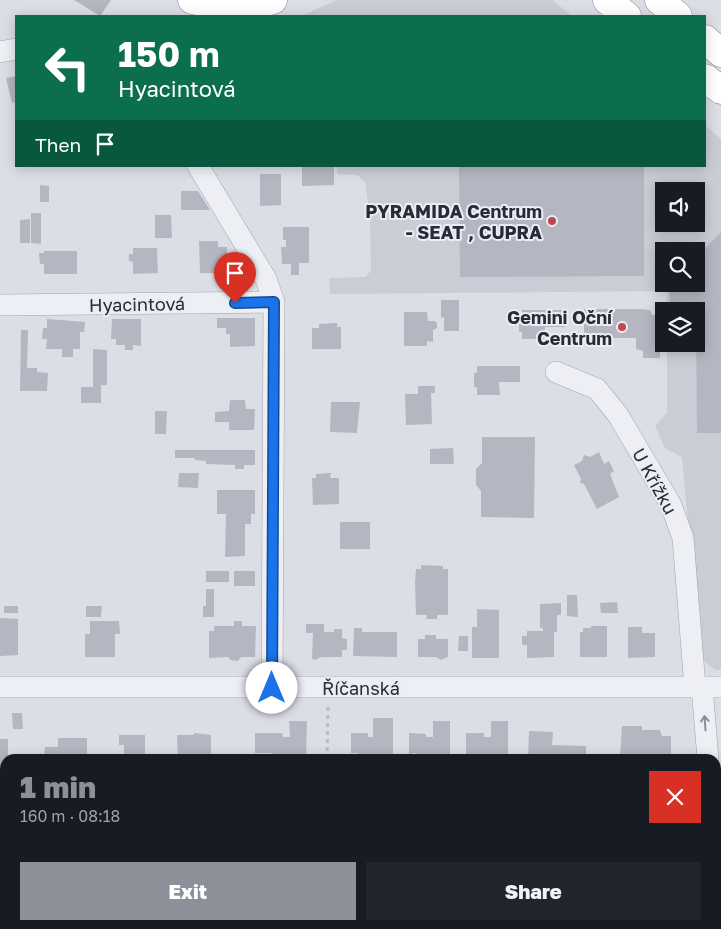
<!DOCTYPE html>
<meta charset="utf-8">
<style>
:root{--surface:#171b24;--page:#20242c;--text:#f1f3f6;--muted:#9ea1a6;--accent:#8c9099}
body{margin:0;font-family:"Golos Text",sans-serif;background:var(--page);color:var(--text);height:100vh;display:flex;flex-direction:column;font-size:19px;white-space:nowrap}
*{box-sizing:border-box;margin:0}
p{font-size:16px;color:var(--muted)}
.icon{flex:none;width:28px;height:28px;fill:none;stroke:currentColor;stroke-width:2;stroke-linecap:round;stroke-linejoin:round}
.map{position:relative;flex:1;overflow:hidden}
.sheet{position:absolute;left:0px;top:754px;width:721px;height:176px;display:flex;flex-direction:column;background:var(--surface);border-radius:15px 15px 0 0;box-shadow:0 2px 12px #0003}
.sheet>*{flex:none}
.top-card{position:absolute;left:15px;top:15px;width:691px;height:152px;border-radius:0px;box-shadow:0 2px 12px #0003;background:#0b6e4f;color:#fff;overflow:hidden}
.controls{position:absolute;left:655px;top:182px;display:grid;gap:10px}
.controls a{display:grid;place-items:center;width:50px;height:50px;border-radius:0px;background:var(--surface);box-shadow:0 2px 12px #0003;font-size:25px}
.pin{position:absolute;display:grid;place-items:center;width:42px;height:42px;color:#fff;margin:-51px -21px;border-radius:50% 50% 50% 0;rotate:-45deg;box-shadow:0 0 5px #0007}
.pin .icon{rotate:45deg}
.me{position:absolute;width:55px;margin:-28px;rotate:0deg;stroke-linejoin:round;filter:drop-shadow(0 0 4px #0008)}
.turn{display:flex;align-items:center;gap:18px;height:105px;padding:0 20px;font-size:22px}
.turn .icon{width:65px;height:65px;stroke-width:2.5}
.turn b{display:block;font-size:35px;line-height:42px}
.then{display:flex;align-items:center;height:48px;padding:0 20px;background:#0003;gap:10px;font-size:19px}
.round{display:grid;place-items:center;flex:none;width:52px;height:52px;border-radius:0px;background:var(--page)}
.headline{display:flex;align-items:center;justify-content:space-between;height:85px;padding:0 20px}
h1{font-size:30px;font-weight:800;line-height:38px;color:var(--accent)}
.button{display:flex;gap:10px;margin-top:auto;padding:10px 20px}
.button a{flex:1;height:58px;border-radius:0px;background:var(--accent);color:#fff;font-size:20px;font-weight:800;line-height:58px;text-align:center}
.button a+a{background:var(--page);color:var(--text)}
.map>svg:first-child{display:block}
.built{fill:#cacdd6;fill-rule:evenodd}
.building{fill:#b4b7c1}
.lines{fill:none;stroke-linecap:round;stroke-linejoin:round}
.minor-casing{stroke:#a2a5ae;stroke-width:22}
.highway-casing{stroke:#858a9a;stroke-width:29}
.path{stroke:#babcc4;stroke-width:3;stroke-dasharray:4 4;stroke-linecap:butt}
.minor{stroke:#eeeff4;stroke-width:21}
.highway{stroke:#fff;stroke-width:28}
.oneway{stroke:#8a8d97}
.route-casing{stroke:#114b97;stroke-width:12}
.route{stroke:#1a73e8;stroke-width:9}
.poi-dot{fill:#c2494b;stroke:#ebedf3;stroke-width:2}
.labels{text-anchor:middle;dominant-baseline:central;stroke-width:4;stroke-linejoin:round;paint-order:stroke}
.poi-label{font-size:18px;font-weight:bold;fill:#272b3a;stroke:#ebedf3;text-anchor:end}
.street-label{font-size:18px;fill:#272b3a;stroke:#ebedf3}
</style>
<div class="map">
<svg width="721" height="929" viewBox="0 0 721 929">
<rect width="100%" height="100%" fill="#dcdee5"/>
<path class="built" d="M337,0h215l20,16h-271z
M705,125l16,14v531h-6l-14,-11 -19,-202 -17,-9 -10,-22 12,-13v-69h29v-33h-29v-20l-337,3 -1,-16 37,-1 5,-7 -1,-54 -5,-34 -8,-7 -20,-1v-8h368zM664,191h32v33h-32zM664,251h32v33h-32z"/>
<path class="building" d="M74,0h37l-11,16z
M16,76v26l-4,1 -6,-25z
M302,166h32v19l-32,1z
M459,166h185v110l-184,1z
M260,174h21v31l-21,1z
M40,185l9,1v16h-9z
M181,191h17l12,19h-29z
M31,213h10v31l-10,-1z
M155,215h16l1,23h-17z
M30,219v24h-10v-23z
M283,227h26v36h-10v12h-8v-11h-9l-1,-17h5v-7h-3z
M721,232v201h-24l-1,-122h-26v-19h20v-8h6v-7l7,-5 -7,-6v-9z
M199,241h19v6h9v26h-27z
M133,248h24l1,25 -25,1v-12l-4,-1v-7h4z
M44,251h33v23h-33v-10h-4l-1,-11h5z
M441,300h18v31h-15v-14l-3,1z
M584,309h57l9,1 2,5h8v43h-17v-7l-7,-2v-11h-26v6l-22,-1 -4,-5z
M522,310h43v17h-20v12h-23v-7h-3v-14h3z
M404,312h23l1,9h7l2,2v5l-4,2v12l-6,-1v5h-23z
M217,318h38v28l-25,1v-13h-4v-6h-9z
M47,319l38,3 -1,10h-4v17h-7v8h-11v-8h-16l1,-10h-5l1,-11h4z
M112,319h29v27l-8,-1v5h-8v-5h-9v-6h-5z
M337,323v4h4v22h-29v-21h7v-4z
M21,330h7l-1,38h10v4l11,1 -1,18h-27z
M93,349l14,1v35h-6v18h-20v-16h12z
M477,366h43v16h-21l1,13h-23v-8h-3v-14h3z
M418,386h17v7h-4l1,31 -26,1 -1,-31h13z
M230,400h15l1,9h9l-1,21h-25v-8h-14v-10l14,-1z
M331,402h29l-3,31 -27,-1z
M155,411h12l-1,23h-11z
M482,437h53l-1,81 -53,-1v-26l-5,-6v-16l6,-6z
M453,448l1,16h-24v-15z
M175,450h80v15h-11v4h-9v-4l-29,-1v-3l-11,-1v-2h-20z
M599,452l5,12 5,-3 5,10 -4,3 9,23 -22,12 -13,-25 -4,-1 1,-4 -7,-14 8,-4 2,-6 6,2z
M179,473h20l-1,15 -20,-1z
M331,473l-1,5h9v26l-26,1 -1,-27h4v-4z
M217,490h38v24h-4v10h-6v32l-20,1 1,-43h-9z
M340,522h30v27h-30z
M421,565l22,1v3h5v46h-11v4h-11l1,-4h-11l-1,-33 1,-13h5z
M206,571h23v11h-23z
M234,571h21v15h-21z
M206,589h8v28h-11v-11h3z
M567,595h10l1,22 -11,-1z
M617,602l1,11h-17l-1,-10z
M561,603v12h-4v17h-3v25l-27,1v-13h-5v-9h5v-5h16v-3h-3v-24z
M4,606h14v7h-14z
M86,606h16l-1,11h-15z
M477,609l22,1v48h-27v-31h5z
M0,618l18,1v36l-18,1z
M90,621h29l1,13h-5v23h-30v-23h5z
M234,621h8v5h14l-1,31h-14l-3,4 -7,-1 -3,-3 -19,1v-27h5v-5h20z
M306,624h18v8h10v-3h8v9l5,1v11h-5v7h-21l-6,3 -3,-1 1,-26h-7z
M591,626h16v31h-27v-25h3v-4h8z
M628,627h14v6h13v24l-27,1z
M354,628h8v4h35v25l-44,-1z
M425,635h11v4h12v18l-7,3 -5,-3h-18v-18h7z
M459,636h9v15h-10z
M12,713h10l1,16h-10z
M373,718h20v41h-35v-6h-7v-20h17v4h5z
M289,721h18l-1,38h-34v-6h-17v-20h27l1,4h7z
M433,721h17v38h-34v-6l-7,1v-21l17,1v3h7z
M491,721h17v38h-34v-5h-8v-21h18v4h7z
M622,726h20v4h18l2,6h9v18l2,5h-53z
M529,731l24,1 -1,13 34,1v13h-58z
M194,733l17,2v24h-33l-1,-24h17z
M119,735h26v24h-21v-14h-5z
M58,738h29v21h-43l1,-12h13z
M0,739h8v20h-3v8h-5z
M286,925h33l1,4h-34z
M513,925h32v4h-32z
M665,925h34v4h-34z"/>
<g class="lines">
<defs>
<path id="minor" d="M0,52l16,-3
M198,166l68,113 8,23 -2,386
M0,305l274,-3
M556,372l41,17 21,26 53,90 12,33 12,149
M0,687h721
M702,687l6,72
M716,806l5,19
M716,899h5
M349,925l1,4"/>
<path id="highway" d="M192,0c27,7 55,9 81,0
M607,0l20,16
M659,0l19,16
M705,39l16,14
M705,78l16,12"/>
</defs>
<use href="#minor" class="minor-casing"/>
<use href="#highway" class="highway-casing"/>
<path class="path" d="M327,759l1,-53"/>
<use href="#minor" class="minor"/>
<use href="#highway" class="highway"/>
</g>
<defs><path id="oneway-shaft" d="M-6 0H5M1.5-3L5.5 0L1.5 3" fill="none" stroke-width="1.6" stroke-linecap="round" stroke-linejoin="round" transform="scale(1.25)"/></defs>
<use class="oneway" href="#oneway-shaft" transform="translate(705 723) rotate(-94)"/>
<g class="lines">
<defs>
<path id="route" d="M235,303l39,-1 -2,386"/>
</defs>
<use href="#route" class="route-casing"/>
<use href="#route" class="route"/>
</g>
<g class="poi-dot">
<circle cx="552" cy="221" r="5"/>
<circle cx="622" cy="327" r="5"/>
</g>
<g class="labels">
<g class="poi-label">
<text x="542" y="211">PYRAMIDA Centrum<tspan x="542" dy="21">- SEAT , CUPRA</tspan></text>
<text x="612" y="317">Gemini Oční<tspan x="612" dy="21">Centrum</tspan></text>
</g>
<g class="street-label">
<text transform="translate(137 304) rotate(-1)">Hyacintová</text>
<text transform="translate(655 481) rotate(61)">U Křížku</text>
<text x="361" y="688">Říčanská</text>
</g>
</g>
</svg>
<div class="controls">
<a><svg class="icon" aria-label="sound" viewBox="0 0 24 24"><path d="M4 9h4l5-4v14l-5-4H4zM17 9q2 3 0 6"/></svg></a>
<a><svg class="icon" aria-label="search" viewBox="0 0 24 24"><circle cx="10" cy="10" r="6"/><path d="M15 15l6 6"/></svg></a>
<a><svg class="icon" aria-label="layers" viewBox="0 0 24 24"><path d="M12 4l9 5-9 5-9-5zM3 14l9 5 9-5"/></svg></a>
</div>
<div class="pin" style="left:235px;top:303px;background:#d93025"><svg class="icon" aria-label="arrive" viewBox="0 0 24 24"><path d="M6 21V4h12l-3 4 3 4H6"/></svg></div>
<svg class="me" style="left:272px;top:688px" viewBox="-20 -20 40 40"><circle r="19" fill="#fff"/><path d="M0-13L10 11 0 6-10 11z" fill="#1a73e8"/></svg>
<div class="top-card">
<div class="turn"><svg class="icon" aria-label="left" viewBox="0 0 24 24"><path d="M17 20v-9H6M10 6l-5 5 5 5"/></svg><div><b>150 m</b>Hyacintová</div></div>
<div class="then">Then<svg class="icon" aria-label="arrive" viewBox="0 0 24 24"><path d="M6 21V4h12l-3 4 3 4H6"/></svg></div>
</div>
<section class="sheet">
<div class="headline"><div><h1>1 min</h1><p>160 m · 08:18</p></div><a class="round" style="background:#d93025;color:#fff"><svg class="icon" aria-label="close" viewBox="0 0 24 24"><path d="M6 6l12 12M18 6L6 18"/></svg></a></div>
<div class="button"><a>Exit</a><a>Share</a></div>
</section>
</div>
